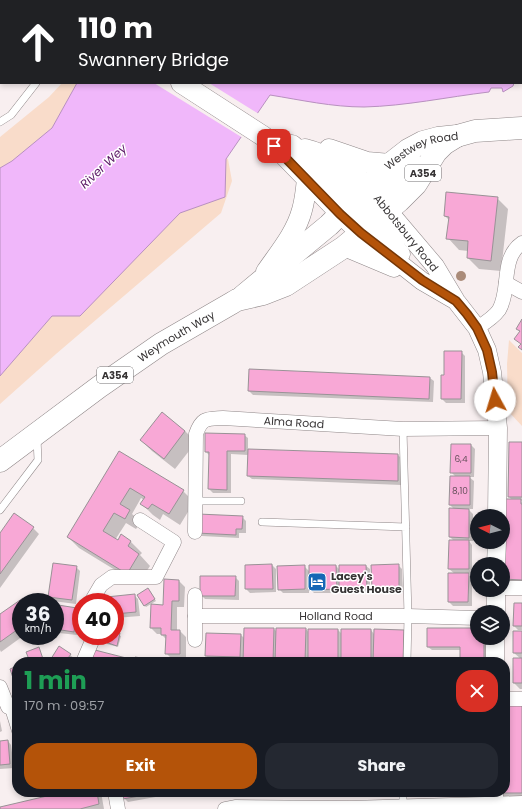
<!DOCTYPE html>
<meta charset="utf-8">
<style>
:root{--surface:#171b24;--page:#242831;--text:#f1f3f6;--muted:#9ea1a6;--accent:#b45309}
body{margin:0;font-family:Poppins,sans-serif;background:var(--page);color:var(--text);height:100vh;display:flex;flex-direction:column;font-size:15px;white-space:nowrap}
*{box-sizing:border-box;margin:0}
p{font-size:13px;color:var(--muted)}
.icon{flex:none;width:22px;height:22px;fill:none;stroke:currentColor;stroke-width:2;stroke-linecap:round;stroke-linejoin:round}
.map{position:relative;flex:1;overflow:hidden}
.details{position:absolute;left:12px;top:657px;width:498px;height:140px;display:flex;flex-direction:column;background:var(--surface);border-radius:16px;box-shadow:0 2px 6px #0003}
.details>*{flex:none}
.banner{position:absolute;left:0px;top:0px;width:522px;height:84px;box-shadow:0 2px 6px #0003;background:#202124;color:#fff;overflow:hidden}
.needle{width:26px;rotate:276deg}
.fabs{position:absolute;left:470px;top:509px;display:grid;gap:8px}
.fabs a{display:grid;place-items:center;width:40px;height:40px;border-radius:50%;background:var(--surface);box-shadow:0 2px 6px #0003;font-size:20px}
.speed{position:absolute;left:12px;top:593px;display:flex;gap:8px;font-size:20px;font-weight:700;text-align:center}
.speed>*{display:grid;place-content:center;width:52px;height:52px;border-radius:50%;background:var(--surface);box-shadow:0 2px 6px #0003;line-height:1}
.speed small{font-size:10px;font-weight:400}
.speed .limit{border:6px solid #d22;background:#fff;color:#111}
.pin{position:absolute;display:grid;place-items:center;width:34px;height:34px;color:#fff;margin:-17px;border-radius:8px;box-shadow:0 2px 6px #0006}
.me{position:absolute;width:44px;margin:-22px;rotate:354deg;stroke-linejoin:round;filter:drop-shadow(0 0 3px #0008)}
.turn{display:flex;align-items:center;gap:14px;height:84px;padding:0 12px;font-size:18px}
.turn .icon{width:52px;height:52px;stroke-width:2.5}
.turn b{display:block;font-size:28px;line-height:34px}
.round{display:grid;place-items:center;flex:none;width:42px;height:42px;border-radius:16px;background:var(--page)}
.head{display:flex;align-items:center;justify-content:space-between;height:68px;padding:0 12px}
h1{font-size:24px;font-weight:700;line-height:30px;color:#1e9e55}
.button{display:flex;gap:8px;margin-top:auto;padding:8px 12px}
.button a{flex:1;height:46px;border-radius:16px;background:var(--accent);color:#fff;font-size:16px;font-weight:700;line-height:46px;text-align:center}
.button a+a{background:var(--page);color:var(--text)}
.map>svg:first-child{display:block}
.green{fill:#f9dcca}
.water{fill:#f0b7fa;stroke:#b890bf}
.pier{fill:#f8eff0}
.shadow{fill:#0003}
.building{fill:#f8a8d6;stroke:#999296}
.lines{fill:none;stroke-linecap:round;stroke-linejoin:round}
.service-casing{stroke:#8f8788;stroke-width:8}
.minor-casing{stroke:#8f8788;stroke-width:15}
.tertiary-casing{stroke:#8f8788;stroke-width:19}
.secondary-casing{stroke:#8f8788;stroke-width:21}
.trunk-casing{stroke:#8f8788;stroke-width:23}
.service{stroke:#fff;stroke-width:7}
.minor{stroke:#fff;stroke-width:14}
.tertiary{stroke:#fff;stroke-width:18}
.secondary{stroke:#fff;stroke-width:20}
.trunk{stroke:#fff;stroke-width:22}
.tree{fill:#aa8b79}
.route-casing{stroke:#753606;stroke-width:10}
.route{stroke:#b45309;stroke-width:7}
.labels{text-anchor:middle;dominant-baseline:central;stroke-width:3;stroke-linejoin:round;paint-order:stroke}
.number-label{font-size:9px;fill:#67515d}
.shield{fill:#fff;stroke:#737172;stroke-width:1}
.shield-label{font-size:10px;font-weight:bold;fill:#373435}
.street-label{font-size:11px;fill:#373435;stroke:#fff}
.poi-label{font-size:11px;font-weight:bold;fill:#373435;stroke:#fff;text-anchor:start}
.water-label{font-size:12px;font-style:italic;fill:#591564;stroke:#fff}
</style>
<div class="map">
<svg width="522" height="809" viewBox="0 0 522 809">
<rect width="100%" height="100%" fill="#f8eff0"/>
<path class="green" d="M62,83h15l-25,45 -40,33 -12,7v-31l49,-40z
M116,83l112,76 4,22 -11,32 -165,141 -56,50v-28l52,-60 28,-1 100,-102 45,-16z
M509,340l13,13v73l-14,-15 -1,-47z"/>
<path class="water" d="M121,0h401v78l-1,-77h-401z
M77,83h437l-1,3 -10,6 -1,-4h-11l-2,4c-42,5 -83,14 -125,15 -32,0 -63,-7 -94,-12l-44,64 -1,38 -45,16 -100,103h-28l-52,60v-208l12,-7 40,-33z"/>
<path class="pier" d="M154,83h55l50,31 -16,24z"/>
<path class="shadow" d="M497,198l11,11 -7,62 -22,-2 -11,-11v-7l-9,-1 -11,-12 2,-17 -5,-5z
M461,352l4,4v47h-19l-4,-4z
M430,378l4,3 -1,21 -180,-7 -4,-4z
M162,413l23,18 11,11 -21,27 -23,-18 -11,-11z
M244,435l4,3v12l150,5 4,4 -1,26 -149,-6 -4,-3v-21l-17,-1v39h-18l-4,-4 1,-33 -4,-4z
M522,443v58h-1l1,1v85h-12l-7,-8v-15l9,-64 -3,-3z
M471,445l4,4 -1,28h-5l5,4 -1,28h-5l5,5v27h-4l3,4v28h-6l6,5v28h-19l-4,-4 6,-28 -6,-5 5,-28 -4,-4 5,-27 -5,-5 6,-28 -5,-5z
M119,452l64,39 11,11 -14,23 -17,-11 -3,6 -7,-5 -11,-11 2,-4 -3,-2 -9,16 9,8 -5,7 -10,-6 -11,17 16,2 11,11 -2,2 10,11 -12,18 -59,-36 -11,-11z
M242,517l4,4v12h-7v5l-37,-2 -4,-3z
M33,528l6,6 -39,54v-54z
M272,565l4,4v23l-26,1 -4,-4z
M398,565l4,4 1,23 -26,1 -4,-4z
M304,566l6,6 26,-6 4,4 26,-4 4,3v23l-26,1 -4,-4v4h-26l-5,-5v5h-26l-4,-4z
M76,567l4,4 -4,33 -23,-3 -4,-4z
M235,577l4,4v19l-34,-1 -4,-4z
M179,581l6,6 -1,20h-7v24h3l6,6v22h-14l-6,-6v-14l-5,-5h-4l-6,-6z
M150,591l6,10 -10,6 -2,-2z
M134,595l4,4 2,17 -25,2v-16z
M23,599l3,3h-5v34h2l-22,16 -1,-2v-34z
M522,604v26h-4l-4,-4z
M77,609l3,3 -3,23 -18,-2 -3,-4z
M274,629l3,3 29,-3 3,4 29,-3 4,4 29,-4 3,4 29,-3 4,4v27h-163l1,-1 -35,-1 -4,-4 35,-21 4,4z
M477,629v9h10l1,24h-27v-12h-29l-4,-3z
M522,632v57h-2l-6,-6 7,-24 -7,-6z
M115,633l6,3 -3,11 -11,-3 -1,-2 1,-6h8z
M38,648l6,12 -5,2h-8l-4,-10z
M70,655l4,3 -2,4h-22z
M522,705v96l-15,-1 -8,-8h6z
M0,721l2,10 -2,1z
M8,741l3,4 3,23 -14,1v-27z
M68,792h33l3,17h-104z
M123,792h49v2l-44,8 -4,-4z
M175,792h11l-9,2z"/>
<path class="building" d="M446,192l52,5 -7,64 -24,-3 1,-17 -22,-2 3,-22 -5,-1z
M522,319v31l-4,-3 3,-3 -7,-5 6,-8 -4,-2z
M444,351h18l-1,48h-20v-24h3z
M249,369l181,8 -1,22 -181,-8z
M162,412l23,19 -21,28 -24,-19z
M205,433l40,1v17h-18v39l-19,-1 1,-37h-4z
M509,442h13v55h-14z
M451,444h20v29h-21z
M248,449l150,5v27l-151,-5z
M119,451l65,39 -15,24 -17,-10 -4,5 -8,-5 5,-7 -15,-9 -10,16 10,6 -5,9 -11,-6 -11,18 15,9 3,-6 10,7 -3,5 11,8 -12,20 -60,-37z
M450,476h20v29h-21z
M503,499h18v5h1v76l-19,-1z
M449,508l20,1v29l-20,-1z
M14,513l20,14 -34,47v-41z
M198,514l45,2 -1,13h-6v6l-39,-2z
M449,540h20v29h-21z
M53,563l24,3 -5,34 -24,-3z
M272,564l1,25h-28v-24z
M399,564v25h-27l-1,-24z
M305,565v24l-27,1 -1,-24z
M309,565h27l1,24 -28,1z
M339,565h27l1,24h-28z
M448,573h21l-1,29h-20z
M200,576h36l-1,20h-35z
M164,579l15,1v21h-7l-1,29h9v24h-15l1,-19h-5v-7h-11l1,-24 12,1z
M148,588l7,11 -11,7 -7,-11z
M135,594l1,18 -21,2v-12h-18v-4z
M23,598l3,4h-5v25l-21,15v-28z
M514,603h8v23h-9z
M58,605l19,3 -3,24 -19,-3z
M244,628h30l-1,34h-30z
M276,628h30l-1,34h-30z
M427,628h50v10h7v24h-24v-15h-33z
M308,629h30v33h-30z
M341,629h30v33h-30z
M374,629l30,1 -1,32h-30z
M513,631h9v22h-9z
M115,632l5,1 -3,13 -12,-4 1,-6h9z
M206,633l35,1 -1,23 -35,-1z
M59,646l12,8 -6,8h-16z
M39,647l4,12 -13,3 -4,-10z
M91,649l43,11 1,-3 19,3v2h-66z
M513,658h9v25h-9z
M17,666v24l-7,-21z
M505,704h17v89h-24l7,-1z
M8,740l2,24 -10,1v-24z
M64,792h33l2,12 -19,5h-80v-2z
M122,792h39l-38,7z"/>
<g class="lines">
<defs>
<path id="service" d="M0,122l11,-7 25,-32
M403,429l5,187 -1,46
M196,501h45
M0,510l38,-50 -1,-21
M262,522l144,5
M8,707l9,29
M403,806v-14"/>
<g id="minor">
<path d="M506,283l16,9"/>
<path d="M477,328c8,-5 17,-11 22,-18 12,-21 1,-52 23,-67"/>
<path id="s1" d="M195,532l1,-98c6,-17 11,-15 27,-16l180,11 95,-1"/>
<path d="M503,588h19"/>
<path d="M195,595v45"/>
<path d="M91,602l10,-17 11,-8h44l18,-35 -34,-22"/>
<path id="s2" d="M195,616h213l69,2"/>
<path d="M83,662l9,-21v-5"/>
<path d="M0,687l8,20 9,-3"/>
<path d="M505,699h17"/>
<path d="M115,792l3,17"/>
<path d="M225,809l10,-2 115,1 172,-5"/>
</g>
<path id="tertiary" d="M379,200l56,66 21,35 21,27 10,22 5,22 6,56 -1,88
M372,209l6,17 23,28
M361,233l61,48 31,18
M344,247l50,21
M496,564l1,-22
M496,612v-22
M495,662v-24
M494,809v-17"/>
<path id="secondary" d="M53,0l2,1
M181,83l82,53 16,14 62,64 20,19
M292,145c24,21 56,39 65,71
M305,149c25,6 44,21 63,38
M329,149l38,13 23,2
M266,272c13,-19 30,-39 36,-62 3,-10 4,-21 5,-31"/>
<g id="trunk">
<path d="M352,213c25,-3 41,-35 60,-49"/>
<path id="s3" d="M243,296l86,-71 61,-61 18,-14 15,-8 15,-4 19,-2 18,-5 47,-3"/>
<path id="s4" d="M0,461l99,-74 62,-43 71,-41 5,-3 26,-6 23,-9 58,-38 55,-46 17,-17 20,-32 8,-8 13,-8"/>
</g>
</defs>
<use href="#service" class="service-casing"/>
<use href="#minor" class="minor-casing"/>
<use href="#tertiary" class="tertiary-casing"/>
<use href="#secondary" class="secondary-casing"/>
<use href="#trunk" class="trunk-casing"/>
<use href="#service" class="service"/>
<use href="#minor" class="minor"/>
<use href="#tertiary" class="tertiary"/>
<use href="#secondary" class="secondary"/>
<use href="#trunk" class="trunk"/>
</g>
<circle class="tree" cx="461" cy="276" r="5"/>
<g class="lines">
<defs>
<path id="route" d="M274,146l66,68 21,19 61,47 34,21 11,13 10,14 10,22 5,22 3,28"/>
</defs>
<use href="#route" class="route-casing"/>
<use href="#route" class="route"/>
</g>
<defs>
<symbol id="hotel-square" viewBox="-11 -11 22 22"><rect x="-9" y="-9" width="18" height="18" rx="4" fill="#1567b5" stroke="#fff"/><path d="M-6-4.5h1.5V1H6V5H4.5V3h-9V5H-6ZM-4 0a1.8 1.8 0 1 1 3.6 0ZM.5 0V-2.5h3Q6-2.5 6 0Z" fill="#fff"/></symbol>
</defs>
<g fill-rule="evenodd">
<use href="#hotel-square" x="306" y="571" width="22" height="22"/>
</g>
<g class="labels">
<g class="number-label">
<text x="461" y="459">6,4</text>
<text x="460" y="491">8,10</text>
</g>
<g class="shield">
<rect x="405" y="165" width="36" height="16" rx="3"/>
<rect x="97" y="367" width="36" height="16" rx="3"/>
</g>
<g class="shield-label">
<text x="423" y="173">A354</text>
<text x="115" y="375">A354</text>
</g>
<g class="street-label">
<text stroke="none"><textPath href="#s3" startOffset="233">Westwey Road</textPath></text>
<text transform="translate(406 233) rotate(51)">Abbotsbury Road</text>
<text stroke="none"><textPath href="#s4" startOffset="216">Weymouth Way</textPath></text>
<text stroke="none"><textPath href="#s1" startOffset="204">Alma Road</textPath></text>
<text stroke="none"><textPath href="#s2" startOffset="141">Holland Road</textPath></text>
</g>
<g class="poi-label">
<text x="331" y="576">Lacey's<tspan x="331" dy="13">Guest House</tspan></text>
</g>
<g class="water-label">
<text transform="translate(103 166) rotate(-43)">River Wey</text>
</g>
</g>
</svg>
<div class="fabs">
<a><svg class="needle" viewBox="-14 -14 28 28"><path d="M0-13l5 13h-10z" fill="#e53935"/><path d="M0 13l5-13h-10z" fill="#9ea1a6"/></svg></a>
<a><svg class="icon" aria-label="search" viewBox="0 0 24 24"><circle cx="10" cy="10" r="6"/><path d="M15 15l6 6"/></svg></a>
<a><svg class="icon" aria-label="layers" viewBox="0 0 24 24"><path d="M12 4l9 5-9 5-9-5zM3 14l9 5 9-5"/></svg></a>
</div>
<div class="speed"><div>36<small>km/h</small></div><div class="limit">40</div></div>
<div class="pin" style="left:274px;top:146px;background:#d93025"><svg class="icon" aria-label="arrive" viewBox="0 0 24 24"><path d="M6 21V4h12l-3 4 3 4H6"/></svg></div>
<svg class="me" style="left:495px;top:400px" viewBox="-20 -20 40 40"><circle r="19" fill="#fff"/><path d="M0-13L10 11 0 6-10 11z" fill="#b45309"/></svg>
<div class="banner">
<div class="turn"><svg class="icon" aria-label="ahead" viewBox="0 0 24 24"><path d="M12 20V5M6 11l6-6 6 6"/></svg><div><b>110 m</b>Swannery Bridge</div></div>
</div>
<section class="details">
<div class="head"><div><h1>1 min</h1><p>170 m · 09:57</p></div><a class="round" style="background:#d93025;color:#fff"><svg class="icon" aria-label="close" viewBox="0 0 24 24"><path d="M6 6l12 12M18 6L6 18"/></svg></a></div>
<div class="button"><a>Exit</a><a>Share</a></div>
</section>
</div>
